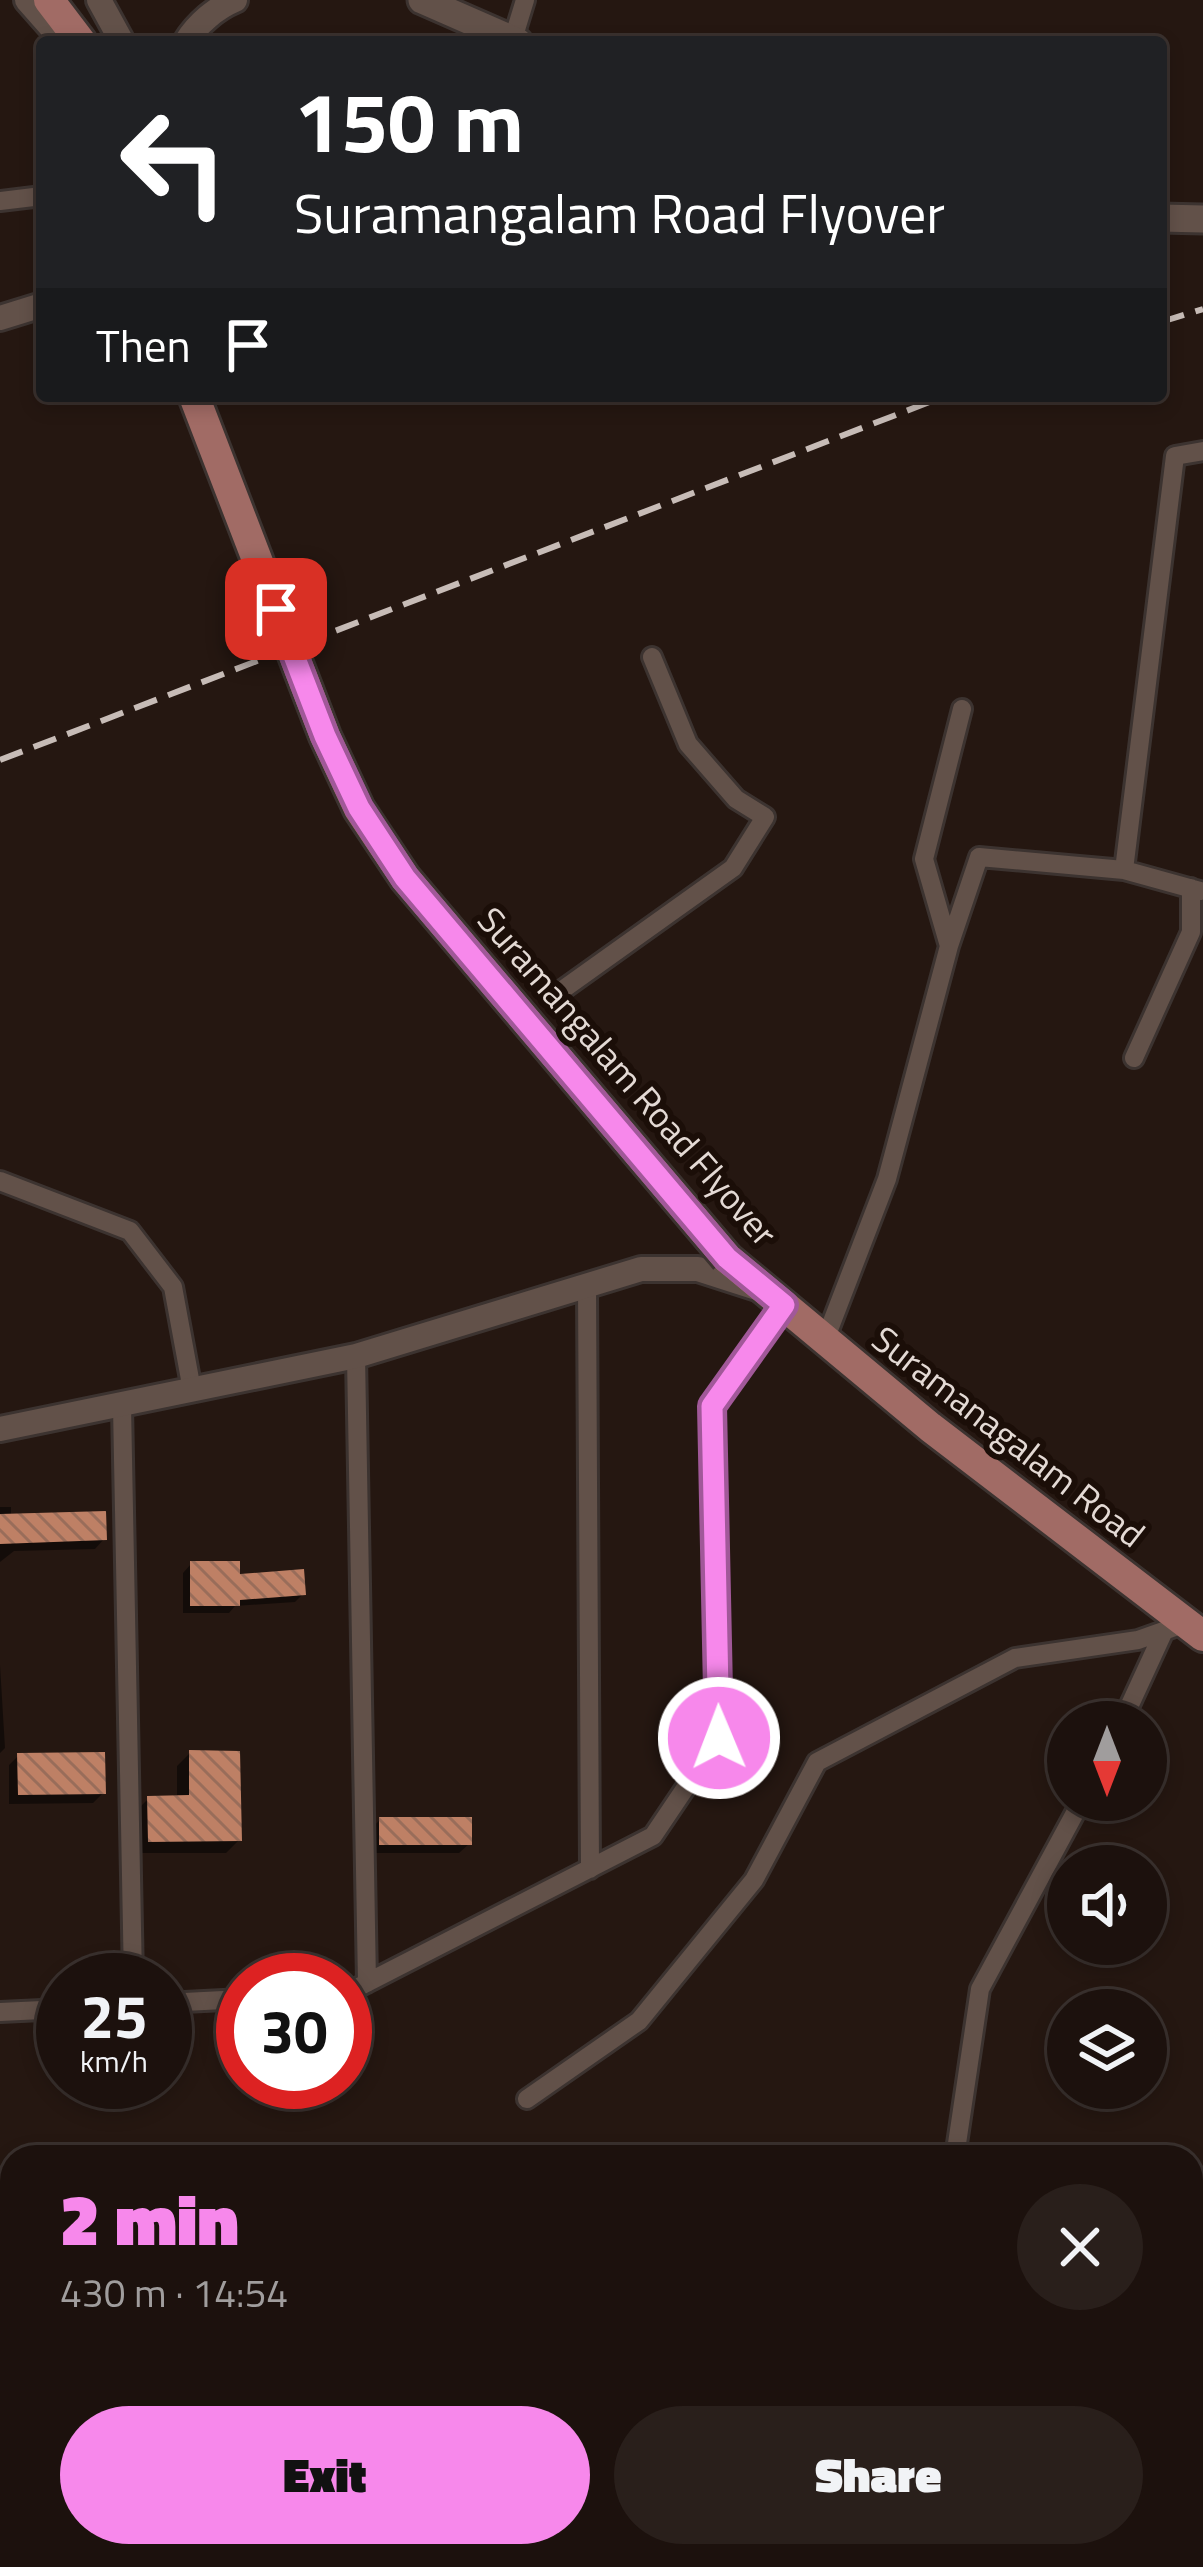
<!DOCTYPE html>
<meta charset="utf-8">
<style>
:root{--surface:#1c110d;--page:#291f1b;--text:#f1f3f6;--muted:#a09d9d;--line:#3a312e;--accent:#f788eb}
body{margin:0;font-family:"Titillium Web",sans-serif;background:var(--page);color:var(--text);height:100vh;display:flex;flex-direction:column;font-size:45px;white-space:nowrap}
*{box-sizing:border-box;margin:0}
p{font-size:39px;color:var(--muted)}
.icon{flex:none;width:66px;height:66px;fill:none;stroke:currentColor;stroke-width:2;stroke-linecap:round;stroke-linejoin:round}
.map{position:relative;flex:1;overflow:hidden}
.details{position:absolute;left:0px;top:2145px;width:1203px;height:423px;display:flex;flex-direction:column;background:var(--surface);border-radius:36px 36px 0 0;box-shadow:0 6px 18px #0003,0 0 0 3px var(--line)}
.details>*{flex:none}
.guide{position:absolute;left:36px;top:36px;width:1131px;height:366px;border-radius:12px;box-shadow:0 6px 18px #0003,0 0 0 3px var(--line);background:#202124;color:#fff;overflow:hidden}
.needle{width:78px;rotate:180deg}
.tools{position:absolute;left:1047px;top:1701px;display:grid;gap:24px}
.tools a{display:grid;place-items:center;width:120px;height:120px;border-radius:50%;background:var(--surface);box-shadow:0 6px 18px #0003,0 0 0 3px var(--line);font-size:60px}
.speed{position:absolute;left:36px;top:1953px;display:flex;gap:24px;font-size:60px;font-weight:700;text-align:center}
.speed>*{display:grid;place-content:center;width:156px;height:156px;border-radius:50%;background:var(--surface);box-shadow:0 6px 18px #0003,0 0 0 3px var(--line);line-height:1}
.speed small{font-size:30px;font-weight:400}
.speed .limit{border:18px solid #d22;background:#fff;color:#111}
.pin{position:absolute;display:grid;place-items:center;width:102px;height:102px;color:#fff;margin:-51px;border-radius:24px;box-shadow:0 6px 18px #0006}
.me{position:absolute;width:132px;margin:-66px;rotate:359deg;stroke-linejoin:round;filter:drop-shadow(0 0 9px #0008)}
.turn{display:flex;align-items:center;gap:42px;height:252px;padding:0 60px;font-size:54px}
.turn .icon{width:156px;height:156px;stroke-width:2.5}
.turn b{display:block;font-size:84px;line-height:102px}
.then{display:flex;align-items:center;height:114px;padding:0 60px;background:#0003;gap:24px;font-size:45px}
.round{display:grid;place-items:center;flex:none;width:126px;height:126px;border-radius:63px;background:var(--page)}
.overview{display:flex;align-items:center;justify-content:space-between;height:204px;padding:0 60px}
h1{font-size:72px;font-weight:800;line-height:90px;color:var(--accent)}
.action{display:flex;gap:24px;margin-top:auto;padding:24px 60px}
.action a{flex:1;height:138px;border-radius:72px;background:var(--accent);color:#111;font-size:48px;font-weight:800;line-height:138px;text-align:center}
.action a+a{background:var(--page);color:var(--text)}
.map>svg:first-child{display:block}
.shadow{fill:#0007}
.building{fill:url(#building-back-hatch)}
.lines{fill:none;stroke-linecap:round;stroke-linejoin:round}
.minor-casing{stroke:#3c3330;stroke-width:24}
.tertiary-casing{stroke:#3c3330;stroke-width:30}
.secondary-casing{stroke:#3c3330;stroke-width:33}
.primary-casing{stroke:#3c3330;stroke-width:36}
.minor{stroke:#625149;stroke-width:18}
.tertiary{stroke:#625149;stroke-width:24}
.secondary{stroke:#625149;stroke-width:27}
.primary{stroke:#a16b65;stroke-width:30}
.rail{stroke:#c7bcb7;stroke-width:6;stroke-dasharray:24 12;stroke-linecap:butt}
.primary-bridge-casing{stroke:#3c3330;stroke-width:36;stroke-linecap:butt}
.primary-bridge{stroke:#a16b65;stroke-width:30}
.route-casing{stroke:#a15899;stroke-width:30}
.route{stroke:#f788eb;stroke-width:21}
.labels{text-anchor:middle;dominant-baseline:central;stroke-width:12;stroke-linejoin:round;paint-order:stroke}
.street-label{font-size:36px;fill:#e4dad5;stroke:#1b0e08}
</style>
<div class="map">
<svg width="1203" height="2567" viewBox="0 0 1203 2567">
<defs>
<pattern id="building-back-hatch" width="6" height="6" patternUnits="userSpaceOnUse" patternTransform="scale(3)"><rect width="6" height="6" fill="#be8065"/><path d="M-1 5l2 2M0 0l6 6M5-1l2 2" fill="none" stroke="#996d5a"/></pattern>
</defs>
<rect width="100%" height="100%" fill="#251711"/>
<path class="shadow" d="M0,1507h11v10l93,22 -9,10 -81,2 -14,11z
M191,1564l46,13 66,17 -8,8 -60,4 -6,7h-46v-40z
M0,1665l5,83 -5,5z
M190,1753l49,87 -13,13h-90l-1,-41 13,-13 29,-1v-32z
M18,1756l85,37 -10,10 -84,1v-39z
M380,1820l89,24 -10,9h-89v-24z"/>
<path class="building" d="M106,1511l1,29 -107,4v-30z
M190,1561h50v13l64,-5 2,26 -66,5v6h-50z
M189,1750l51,1 2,90 -94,1 -1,-46 42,-1z
M105,1752l1,42 -88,1 -1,-42z
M379,1817h93v28h-93z"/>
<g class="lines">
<defs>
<path id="minor" d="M513,39l12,-39
M0,201l42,-5
M1124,870l76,21
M949,946l-25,-87 38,-150
M551,998l182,-130 32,-51 -29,-18 -48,-55 -36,-87
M1134,1058l57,-126v-44
M0,1181l130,50 43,56 19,103
M587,1285l3,584
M825,1340l62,-161 62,-233 30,-89 145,13 51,-414 28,-5
M356,1356l11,627
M122,1406l11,574
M1122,1722l42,-91
M345,1994l308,-158 66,-98 -7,-332 72,-101
M165,2003l78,-4
M0,2012l63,-3
M527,2099l112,-78 115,-141 63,-118 198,-104 123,-18 48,-17
M955,2157l25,-168 102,-189
M1191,2233l12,2
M1191,2394l12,-63
M982,2556l49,11
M748,2567l1,-11"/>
<path id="tertiary" d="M27,0l37,42
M99,0l23,42
M186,42c11,-18 30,-34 49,-42
M0,318l42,-13
M0,1429l356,-73 285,-87h57l59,19"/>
<path id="secondary" d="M422,0l96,42
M1161,218l42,1"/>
<path id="primary" d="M49,0l32,42
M727,1258l203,169 273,209"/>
</defs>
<use href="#minor" class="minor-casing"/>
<use href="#tertiary" class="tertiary-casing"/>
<use href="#secondary" class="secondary-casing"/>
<use href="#primary" class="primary-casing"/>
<use href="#minor" class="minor"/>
<use href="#tertiary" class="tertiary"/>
<use href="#secondary" class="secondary"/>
<use href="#primary" class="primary"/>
<path class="rail" d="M1161,322l42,-13
M0,760l945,-364"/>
<defs>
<path id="primary-bridge" d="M194,396l131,340 34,73 46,69 322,380"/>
</defs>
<use href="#primary-bridge" class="primary-bridge-casing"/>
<use href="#primary-bridge" class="primary-bridge"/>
</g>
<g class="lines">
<defs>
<path id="route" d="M276,609l49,127 34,72 46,70 322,380 57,47 -72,101 7,332"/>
</defs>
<use href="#route" class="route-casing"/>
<use href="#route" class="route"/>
</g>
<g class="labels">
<g class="street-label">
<text transform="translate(628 1076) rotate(49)">Suramangalam Road Flyover</text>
<text transform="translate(1009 1436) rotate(38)">Suramanagalam Road</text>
</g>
</g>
</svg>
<div class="tools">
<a><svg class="needle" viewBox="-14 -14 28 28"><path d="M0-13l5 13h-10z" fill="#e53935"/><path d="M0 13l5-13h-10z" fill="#a09d9d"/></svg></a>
<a><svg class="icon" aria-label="sound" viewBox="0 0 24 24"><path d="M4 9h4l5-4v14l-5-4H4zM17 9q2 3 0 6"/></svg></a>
<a><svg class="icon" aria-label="layers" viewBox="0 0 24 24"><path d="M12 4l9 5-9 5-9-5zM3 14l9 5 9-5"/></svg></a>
</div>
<div class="speed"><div>25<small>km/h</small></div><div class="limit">30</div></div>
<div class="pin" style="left:276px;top:609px;background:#d93025"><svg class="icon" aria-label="arrive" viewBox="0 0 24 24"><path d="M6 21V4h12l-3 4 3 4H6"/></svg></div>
<svg class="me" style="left:719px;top:1738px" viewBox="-20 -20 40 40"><circle r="17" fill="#f788eb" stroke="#fff" stroke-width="3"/><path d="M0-11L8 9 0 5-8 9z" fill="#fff"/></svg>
<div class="guide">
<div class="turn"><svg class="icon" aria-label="left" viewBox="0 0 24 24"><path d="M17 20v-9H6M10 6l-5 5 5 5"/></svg><div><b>150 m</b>Suramangalam Road Flyover</div></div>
<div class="then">Then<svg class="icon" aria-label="arrive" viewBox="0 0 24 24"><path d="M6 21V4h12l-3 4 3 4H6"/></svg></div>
</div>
<section class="details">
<div class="overview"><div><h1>2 min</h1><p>430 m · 14:54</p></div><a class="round"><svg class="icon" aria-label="close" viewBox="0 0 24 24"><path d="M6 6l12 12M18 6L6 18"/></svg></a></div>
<div class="action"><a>Exit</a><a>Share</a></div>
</section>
</div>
